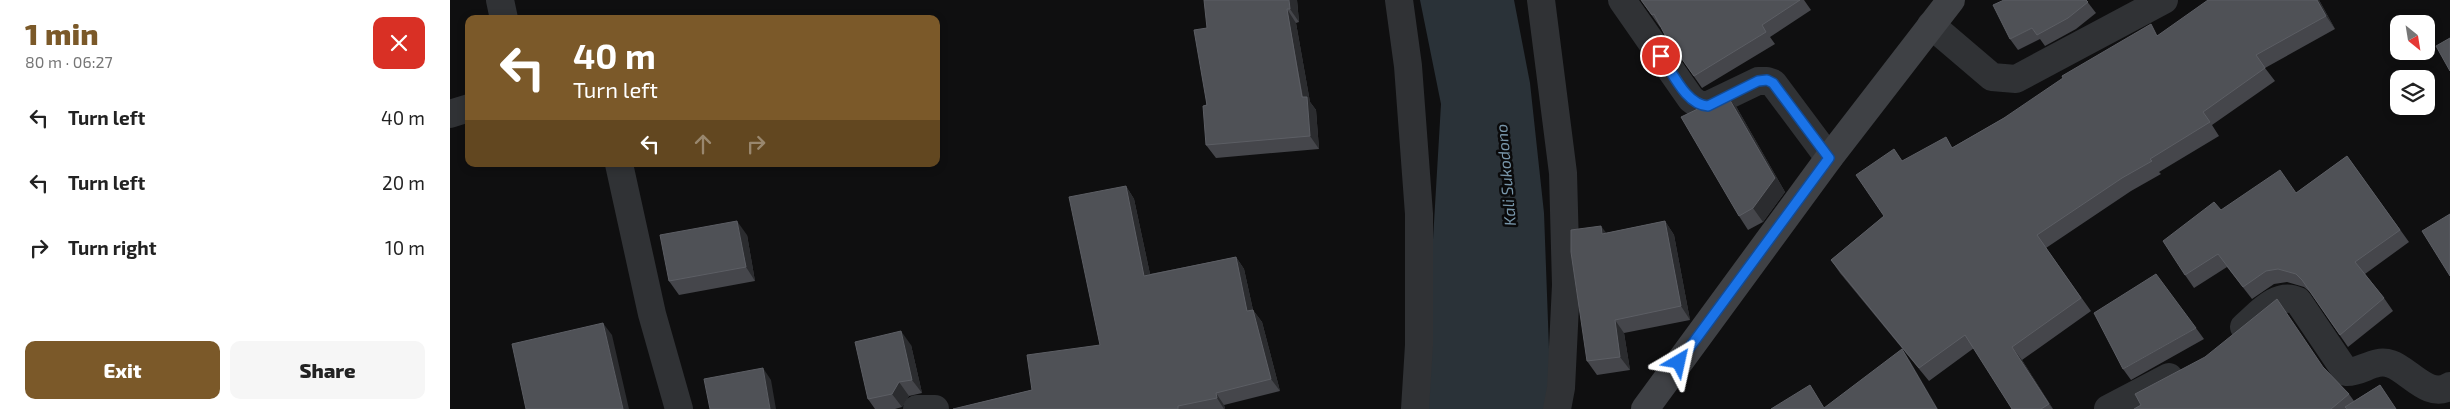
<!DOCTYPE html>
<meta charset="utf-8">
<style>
:root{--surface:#fff;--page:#f6f6f6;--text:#222;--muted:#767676;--accent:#7b5929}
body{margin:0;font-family:"Exo 2",sans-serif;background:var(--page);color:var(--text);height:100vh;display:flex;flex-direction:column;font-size:19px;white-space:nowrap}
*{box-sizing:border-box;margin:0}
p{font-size:16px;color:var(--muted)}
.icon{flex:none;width:28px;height:28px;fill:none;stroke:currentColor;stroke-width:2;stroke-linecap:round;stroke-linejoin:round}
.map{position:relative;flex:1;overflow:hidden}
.panel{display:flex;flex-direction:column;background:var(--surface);width:450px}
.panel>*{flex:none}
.banner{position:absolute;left:15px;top:15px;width:475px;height:152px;border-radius:10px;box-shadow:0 2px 8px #0003;background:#7b5929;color:#fff;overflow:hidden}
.needle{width:32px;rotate:150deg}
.fabs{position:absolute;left:1940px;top:15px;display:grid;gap:10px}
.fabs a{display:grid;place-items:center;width:45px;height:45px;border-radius:10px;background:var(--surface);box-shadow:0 2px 8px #0003;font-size:25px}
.pin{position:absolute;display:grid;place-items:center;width:42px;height:42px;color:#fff;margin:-21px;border:2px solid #fff;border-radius:50%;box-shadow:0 1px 5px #0007}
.me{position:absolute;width:55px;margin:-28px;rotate:36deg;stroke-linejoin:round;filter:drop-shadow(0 0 4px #0008)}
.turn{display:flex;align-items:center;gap:18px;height:105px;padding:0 25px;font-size:22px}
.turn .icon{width:65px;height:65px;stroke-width:2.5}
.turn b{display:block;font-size:35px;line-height:42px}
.lanes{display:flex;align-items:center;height:48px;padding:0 25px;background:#0003;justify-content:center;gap:25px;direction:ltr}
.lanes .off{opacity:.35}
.round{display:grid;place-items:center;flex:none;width:52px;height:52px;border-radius:10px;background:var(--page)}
.summary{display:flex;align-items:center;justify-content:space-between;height:85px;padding:0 25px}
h1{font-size:30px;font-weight:800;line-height:38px;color:var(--accent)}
.cta{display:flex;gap:10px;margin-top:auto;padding:10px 25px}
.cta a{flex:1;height:58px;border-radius:10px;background:var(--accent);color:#fff;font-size:20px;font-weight:800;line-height:58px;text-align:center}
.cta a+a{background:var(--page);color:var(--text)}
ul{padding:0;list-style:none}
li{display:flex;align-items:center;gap:15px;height:65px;padding:0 25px}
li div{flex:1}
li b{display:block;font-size:19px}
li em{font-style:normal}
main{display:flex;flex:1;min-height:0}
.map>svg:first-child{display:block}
.water{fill:#2a3238}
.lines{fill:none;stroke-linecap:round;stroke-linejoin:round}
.street{stroke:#303235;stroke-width:28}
.secondary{stroke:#3f4145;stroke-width:28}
.wall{fill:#45464b}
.shaded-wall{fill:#2b2c2f}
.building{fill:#4f5156;stroke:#5c5e64}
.route-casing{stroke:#114b97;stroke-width:12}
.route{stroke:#1a73e8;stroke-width:9}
.labels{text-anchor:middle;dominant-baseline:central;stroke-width:5;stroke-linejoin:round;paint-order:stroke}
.water-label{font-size:16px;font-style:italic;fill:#7997ab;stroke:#0a0a0b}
</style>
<main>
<section class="panel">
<div class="summary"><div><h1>1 min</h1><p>80 m · 06:27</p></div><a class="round" style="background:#d93025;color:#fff"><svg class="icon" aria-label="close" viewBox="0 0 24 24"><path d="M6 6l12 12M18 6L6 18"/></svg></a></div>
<ul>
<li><svg class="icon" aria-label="left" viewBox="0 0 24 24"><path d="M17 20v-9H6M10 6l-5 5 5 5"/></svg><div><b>Turn left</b></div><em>40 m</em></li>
<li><svg class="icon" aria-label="left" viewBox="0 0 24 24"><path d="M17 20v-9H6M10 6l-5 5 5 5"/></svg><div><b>Turn left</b></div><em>20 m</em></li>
<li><svg class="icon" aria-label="right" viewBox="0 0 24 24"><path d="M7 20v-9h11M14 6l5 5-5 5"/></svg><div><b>Turn right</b></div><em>10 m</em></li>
</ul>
<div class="cta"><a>Exit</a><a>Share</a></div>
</section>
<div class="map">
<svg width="2000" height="409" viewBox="0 0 2000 409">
<rect width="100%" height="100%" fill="#0f0f10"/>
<path class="water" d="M970,0h94l16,83 14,130 6,163 -4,33h-123l18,-305z"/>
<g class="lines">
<path class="street" d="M50,0l4,19
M949,0l9,66 11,148v131l-4,64
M1091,0l22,173 3,112 -5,103 -4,21
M1172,0l69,99 8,6h9l50,-24h9l6,2 56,75
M1481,25l61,52 24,2 148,-79
M0,114l19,-6
M169,164l33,150 27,95
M1794,327c15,-13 33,-36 54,-26l48,71c16,1 28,-14 45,-8 18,6 38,36 59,22
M467,409h18
M1658,409l61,-32"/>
<path class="secondary" d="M1195,409l184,-251 122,-158"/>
</g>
<path class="wall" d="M847,0l2,22 -3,1 14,79 6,8 3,39 -103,9 -10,-13 1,-117z
M1191,0h163l7,10 -41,27 5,7 -73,44 -37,-53 -4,-9 -1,1z
M1636,0l10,13 -20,16 -31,17 -5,-7 -22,11 -8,-11z
M1869,0l16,29 -70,39 10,13 -63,44 7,11 -60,36 2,2 -30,17 -85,57 45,63 -69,49 31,49h-41l-38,-61 -45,33 -89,-108 -9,-13 53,-44 18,-55 51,-14 51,-29 154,-83z
M1277,95l10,13 48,84 -22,30 -15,8 -9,-14z
M1897,156l62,86 -44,32 19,24 9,13 -45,36 -38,-55 -6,-5 -17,-5 -13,2 -22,15 -25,-32 -33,21 -9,-13 36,-65 75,-17z
M676,186l8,13 16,75 86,-17 8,12 9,41 9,12 18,69 -56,14 1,4h-272l79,-19 68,-45z
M1215,221l9,14 16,85 -66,13 6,37 -33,5 -10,-14 19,-128z
M297,235l8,46 -76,14 -10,-14z
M1746,328l8,11 -73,41 -8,-11z
M461,345l11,48 -13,3 -7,11 -7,2h-20l-7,-10z
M1874,368l25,26 5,7 26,-16 16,24h-262z"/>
<path class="shaded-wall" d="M839,0h8l2,22 -9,-13z
M1867,0h2l16,29 -9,-13z
M837,9l9,14 14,79 6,8 3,39 -9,-13z
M1277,95l10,13 48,84 -22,30 -10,-14z
M676,186l8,13 19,89 -9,-12z
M287,221l10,14 8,46 -9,-14z
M1215,221l9,14 16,85 -9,-14z
M1151,226l10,13 -9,-5z
M786,257l8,12 9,41 9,12 18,69 -9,-12 -24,-68z
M1165,320l9,13 6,37 -10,-13z
M153,323l9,12 17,74h-6z
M451,331l10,14 11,48 -10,-13z
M1562,347l10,13 31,49 -4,-5z
M1452,349l8,12 28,48h-1z
M313,368l8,12 5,29h-6z
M449,382l10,14 -7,11 -10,-13z
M766,393l8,12 1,4h-1l-7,-11z"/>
<path class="building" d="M754,0h85l1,9h-3l15,88h5l3,39 -104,9 -3,-39 4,-1 -13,-75 13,-2z
M1191,0h159l-38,25 4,7 -72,44 -29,-41 -11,-21 -2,1z
M1554,0h82l2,2 -20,16 -31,17 -5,-7 -22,11 -17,-34z
M1758,0h109l9,16 -70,39 9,13 -62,44 7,10 -60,37 2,2 -30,17 -85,57 44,63 -69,49 37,57 -8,5h-29l-47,-74 -46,33 -88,-108 53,-44 -28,-41 38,-26 8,12 44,-24 6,11 52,-30 59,-40 -1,-2 89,-52 6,12z
M2000,38v33l-14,-25z
M1277,95l48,83 -22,30 -14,8 -58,-99z
M1897,156l53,74 -45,32 29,36 -44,37 -38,-55 -6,-6 -18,-5 -12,2 -23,16 -25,-33 -33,21 -22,-34 51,-39 7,8 59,-40 16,23z
M676,186l18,90 92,-19 11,54 6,-1 18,69 -55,14 1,5 -39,8v3h-225l79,-19 -5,-35 73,-10 -31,-148z
M2000,214v62l-28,-45z
M287,221l9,46 -77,14 -9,-46z
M1215,221l16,85 -66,14 5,37 -33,4 -16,-109v-22l30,-4 1,8z
M1706,274l40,54 -73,41 -29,-56z
M1827,299l46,68 26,27 -18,15h-197l7,-4 -6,-11 70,-37z
M153,323l20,86h-97l-14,-65z
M451,331l11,49 -13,2 -7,12 -24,5 -13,-57z
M1452,349l35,60h-166l39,-24 14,23z
M313,368l7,41h-60l-6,-30z
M1930,385l16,24h-49l-2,-2z"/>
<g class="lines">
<defs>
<path id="route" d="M1211,56c12,17 25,49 47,50l50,-25 9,-1 6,3 56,75 -150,204"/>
</defs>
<use href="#route" class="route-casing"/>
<use href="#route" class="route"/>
</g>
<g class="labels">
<g class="water-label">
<text transform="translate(1055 175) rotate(-95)">Kali Sukodono</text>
</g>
</g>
</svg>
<div class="fabs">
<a><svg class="needle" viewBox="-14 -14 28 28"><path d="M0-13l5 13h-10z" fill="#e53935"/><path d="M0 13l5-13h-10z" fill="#767676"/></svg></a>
<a><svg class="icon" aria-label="layers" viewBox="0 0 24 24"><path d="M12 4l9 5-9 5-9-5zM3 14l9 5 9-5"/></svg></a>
</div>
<div class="pin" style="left:1211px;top:56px;background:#d93025"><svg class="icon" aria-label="arrive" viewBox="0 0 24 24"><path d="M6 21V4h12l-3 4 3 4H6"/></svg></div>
<svg class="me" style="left:1229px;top:362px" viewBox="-20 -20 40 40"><path d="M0-17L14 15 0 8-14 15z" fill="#1a73e8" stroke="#fff" stroke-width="4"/></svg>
<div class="banner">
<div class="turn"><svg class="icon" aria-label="left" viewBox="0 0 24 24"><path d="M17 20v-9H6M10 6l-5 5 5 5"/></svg><div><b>40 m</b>Turn left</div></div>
<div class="lanes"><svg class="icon" aria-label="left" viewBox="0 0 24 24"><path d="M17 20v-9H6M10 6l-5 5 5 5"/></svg><svg class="icon off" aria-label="ahead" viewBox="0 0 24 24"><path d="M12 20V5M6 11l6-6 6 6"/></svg><svg class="icon off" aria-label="right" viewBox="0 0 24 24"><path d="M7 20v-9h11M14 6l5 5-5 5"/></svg></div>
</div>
</div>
</main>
